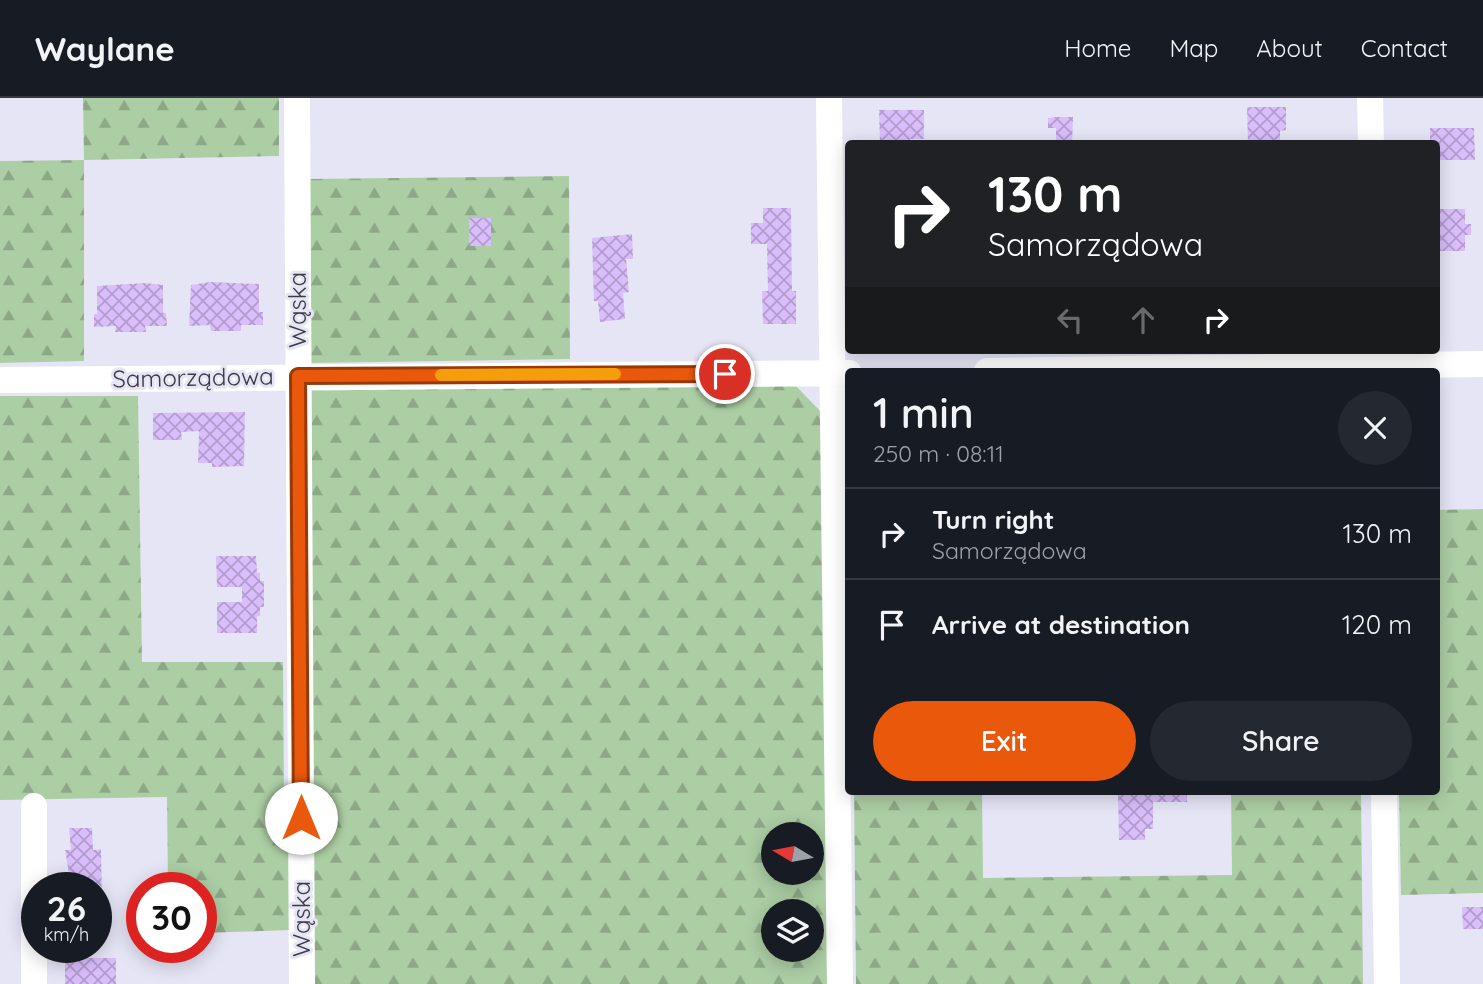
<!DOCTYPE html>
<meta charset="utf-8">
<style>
:root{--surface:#171b24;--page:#242831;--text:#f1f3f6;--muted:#9ea1a6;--line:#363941;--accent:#ea580c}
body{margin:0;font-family:Quicksand,sans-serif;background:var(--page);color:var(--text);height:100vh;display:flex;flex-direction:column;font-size:26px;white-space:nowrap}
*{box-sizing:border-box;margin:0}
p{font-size:23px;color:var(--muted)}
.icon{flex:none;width:38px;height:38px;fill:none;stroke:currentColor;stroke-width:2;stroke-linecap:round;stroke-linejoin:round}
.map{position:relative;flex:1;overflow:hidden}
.side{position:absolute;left:845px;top:270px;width:595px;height:427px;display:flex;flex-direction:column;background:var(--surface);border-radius:7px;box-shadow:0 4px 18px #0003}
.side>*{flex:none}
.banner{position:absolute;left:845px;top:42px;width:595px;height:214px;border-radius:7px;box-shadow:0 4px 18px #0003;background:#202124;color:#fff;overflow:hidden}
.needle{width:46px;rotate:280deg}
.controls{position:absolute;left:761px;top:724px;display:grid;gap:14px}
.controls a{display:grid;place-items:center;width:63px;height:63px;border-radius:50%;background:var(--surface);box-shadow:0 4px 18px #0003;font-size:35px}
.speed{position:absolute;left:21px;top:774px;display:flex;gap:14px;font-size:35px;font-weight:700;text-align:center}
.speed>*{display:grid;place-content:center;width:91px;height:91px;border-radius:50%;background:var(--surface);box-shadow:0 4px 18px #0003;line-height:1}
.speed small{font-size:18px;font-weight:400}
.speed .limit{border:10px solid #d22;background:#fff;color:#111}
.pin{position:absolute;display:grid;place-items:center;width:60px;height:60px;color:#fff;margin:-30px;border:4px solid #fff;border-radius:50%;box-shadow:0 2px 7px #0007}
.me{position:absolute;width:77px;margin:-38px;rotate:0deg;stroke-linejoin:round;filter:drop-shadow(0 0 5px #0008)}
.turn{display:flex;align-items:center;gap:24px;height:147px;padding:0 28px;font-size:32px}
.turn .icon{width:91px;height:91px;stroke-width:2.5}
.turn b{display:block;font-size:49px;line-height:60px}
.lanes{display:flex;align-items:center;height:66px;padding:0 28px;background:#0003;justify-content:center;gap:35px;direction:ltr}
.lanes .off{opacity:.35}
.round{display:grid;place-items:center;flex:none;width:74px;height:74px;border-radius:37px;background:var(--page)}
.head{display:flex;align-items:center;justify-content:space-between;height:119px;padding:0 28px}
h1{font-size:42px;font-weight:600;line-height:52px}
.cta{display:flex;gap:14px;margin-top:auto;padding:14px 28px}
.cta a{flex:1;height:80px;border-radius:42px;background:var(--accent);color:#fff;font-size:28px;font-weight:600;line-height:80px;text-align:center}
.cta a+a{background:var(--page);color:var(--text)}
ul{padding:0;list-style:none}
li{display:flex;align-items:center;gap:21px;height:91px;padding:0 28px;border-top:2px solid var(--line)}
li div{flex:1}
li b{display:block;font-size:26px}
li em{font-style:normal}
header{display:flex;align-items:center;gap:42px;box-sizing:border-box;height:98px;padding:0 35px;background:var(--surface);border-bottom:2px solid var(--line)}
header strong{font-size:33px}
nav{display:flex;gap:38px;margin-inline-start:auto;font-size:24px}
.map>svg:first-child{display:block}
.forest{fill:url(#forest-firs);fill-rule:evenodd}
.building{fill:url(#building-cross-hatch)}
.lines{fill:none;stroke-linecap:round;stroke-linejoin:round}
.minor{stroke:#fff;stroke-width:26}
.route-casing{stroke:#983908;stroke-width:18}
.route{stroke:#ea580c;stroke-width:12}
.slow{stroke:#f59e0b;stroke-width:12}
.labels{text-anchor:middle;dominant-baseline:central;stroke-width:6;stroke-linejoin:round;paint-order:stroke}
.street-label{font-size:24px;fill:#3c3b42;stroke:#e6e5f6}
</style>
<header>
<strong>Waylane</strong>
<nav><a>Home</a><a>Map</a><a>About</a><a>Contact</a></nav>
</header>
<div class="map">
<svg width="1483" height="886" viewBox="0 0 1483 886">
<defs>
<pattern id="forest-firs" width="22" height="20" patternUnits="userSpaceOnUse" patternTransform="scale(1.75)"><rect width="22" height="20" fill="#accea4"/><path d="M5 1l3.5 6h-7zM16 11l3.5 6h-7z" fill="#8da887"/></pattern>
<pattern id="building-cross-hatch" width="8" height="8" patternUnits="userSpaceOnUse" patternTransform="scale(1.75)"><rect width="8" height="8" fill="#dabefc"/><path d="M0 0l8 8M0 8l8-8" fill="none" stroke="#b29cce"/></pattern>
</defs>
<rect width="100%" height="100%" fill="#e6e5f6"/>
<path class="forest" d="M83,0h196v58l-195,4v201l-84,2v-202l84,-1z
M569,78l1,183 -261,4 -1,-184z
M795,287l28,29 4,570h-513l-5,-594zM774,737h38v38h-38zM774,814h38v38h-38z
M0,298h138l4,266h141l1,133 6,1 1,134 -90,3v-46h-33l-1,-90 -167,3z
M1483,411v384l-82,2 -2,-104h38v-281z
M854,693h128l1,87 249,-3 -1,-84h130l2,193h-507z"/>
<path class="building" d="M1247,9h39v23l-6,1v13h-32z
M879,12h45v29h-14v5h-30z
M1056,19h17l-1,27h-16v-16h-8v-10z
M1430,30h44l1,32h-38v-16h-7z
M763,110h28l1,83h4v33h-33l-1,-33h6l-1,-47h-16v-21h12z
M1437,111h28v15h6v11h-6v16h-28z
M469,120h22v28h-22z
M632,136l1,25h-7l3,33 -6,1 2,26 -25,3 -2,-21h-4l-2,-63z
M210,184l49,2v28h4v13h-22v6h-30l-1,-6 -21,1 2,-41z
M145,185l18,2v28h3l1,13h-22l1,6h-31l1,-6 -22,1v-13h3v-28z
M245,314l-1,54 -32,1v-4h-14l1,-32 -18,1 1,8h-29v-27z
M216,458h40l1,17h3v8h4v26h-4v9h-3v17h-40v-31h25v-15h-25z
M1118,693h69v11h-34v27h-8v11h-26z
M69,730h23l1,22 8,-1 1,52h-6v-14h-20v-14h-7l-4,-23h6z
M1462,809h21v22h-20z
M88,860h28v26h-51v-24z"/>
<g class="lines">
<path class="minor" d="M297,0l5,886
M829,0l11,886
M1370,0l1,46
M987,273l496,-7
M0,282l849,-7
M1384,693l3,193
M34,708v178"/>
</g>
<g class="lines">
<defs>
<path id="route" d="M301,720l-3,-442 427,-2"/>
</defs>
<use href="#route" class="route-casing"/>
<use href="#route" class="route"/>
<path class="slow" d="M441,277l174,-1"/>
</g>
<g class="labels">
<g class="street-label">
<text transform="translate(297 212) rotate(-90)">Wąska</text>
<text transform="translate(193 279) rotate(-1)">Samorządowa</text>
<text transform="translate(301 821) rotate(-90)">Wąska</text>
</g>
</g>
</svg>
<div class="controls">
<a><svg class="needle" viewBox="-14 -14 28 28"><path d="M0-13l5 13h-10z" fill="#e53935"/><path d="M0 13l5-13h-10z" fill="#9ea1a6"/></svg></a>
<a><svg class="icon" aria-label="layers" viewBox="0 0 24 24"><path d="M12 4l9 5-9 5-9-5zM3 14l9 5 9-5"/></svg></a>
</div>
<div class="speed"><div>26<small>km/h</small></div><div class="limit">30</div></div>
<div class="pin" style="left:725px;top:276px;background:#d93025"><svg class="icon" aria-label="arrive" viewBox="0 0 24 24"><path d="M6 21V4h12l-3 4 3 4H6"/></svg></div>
<svg class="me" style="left:301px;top:720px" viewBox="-20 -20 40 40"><circle r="19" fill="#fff"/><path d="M0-13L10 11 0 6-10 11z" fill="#ea580c"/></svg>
<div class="banner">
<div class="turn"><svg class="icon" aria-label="right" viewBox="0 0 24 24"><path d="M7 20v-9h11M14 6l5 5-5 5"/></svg><div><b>130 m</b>Samorządowa</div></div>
<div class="lanes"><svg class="icon off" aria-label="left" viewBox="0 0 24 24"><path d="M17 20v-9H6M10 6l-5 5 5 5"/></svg><svg class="icon off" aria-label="ahead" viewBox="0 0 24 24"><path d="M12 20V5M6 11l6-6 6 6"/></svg><svg class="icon" aria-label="right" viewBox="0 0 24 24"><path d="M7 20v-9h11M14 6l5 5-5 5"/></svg></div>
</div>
<section class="side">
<div class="head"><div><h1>1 min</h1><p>250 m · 08:11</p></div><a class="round"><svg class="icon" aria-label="close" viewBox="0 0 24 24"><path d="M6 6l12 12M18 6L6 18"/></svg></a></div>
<ul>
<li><svg class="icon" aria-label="right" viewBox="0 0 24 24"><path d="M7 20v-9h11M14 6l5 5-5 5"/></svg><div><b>Turn right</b><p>Samorządowa</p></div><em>130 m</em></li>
<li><svg class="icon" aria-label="arrive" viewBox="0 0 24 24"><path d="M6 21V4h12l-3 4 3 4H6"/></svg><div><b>Arrive at destination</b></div><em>120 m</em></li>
</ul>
<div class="cta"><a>Exit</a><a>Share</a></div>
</section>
</div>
